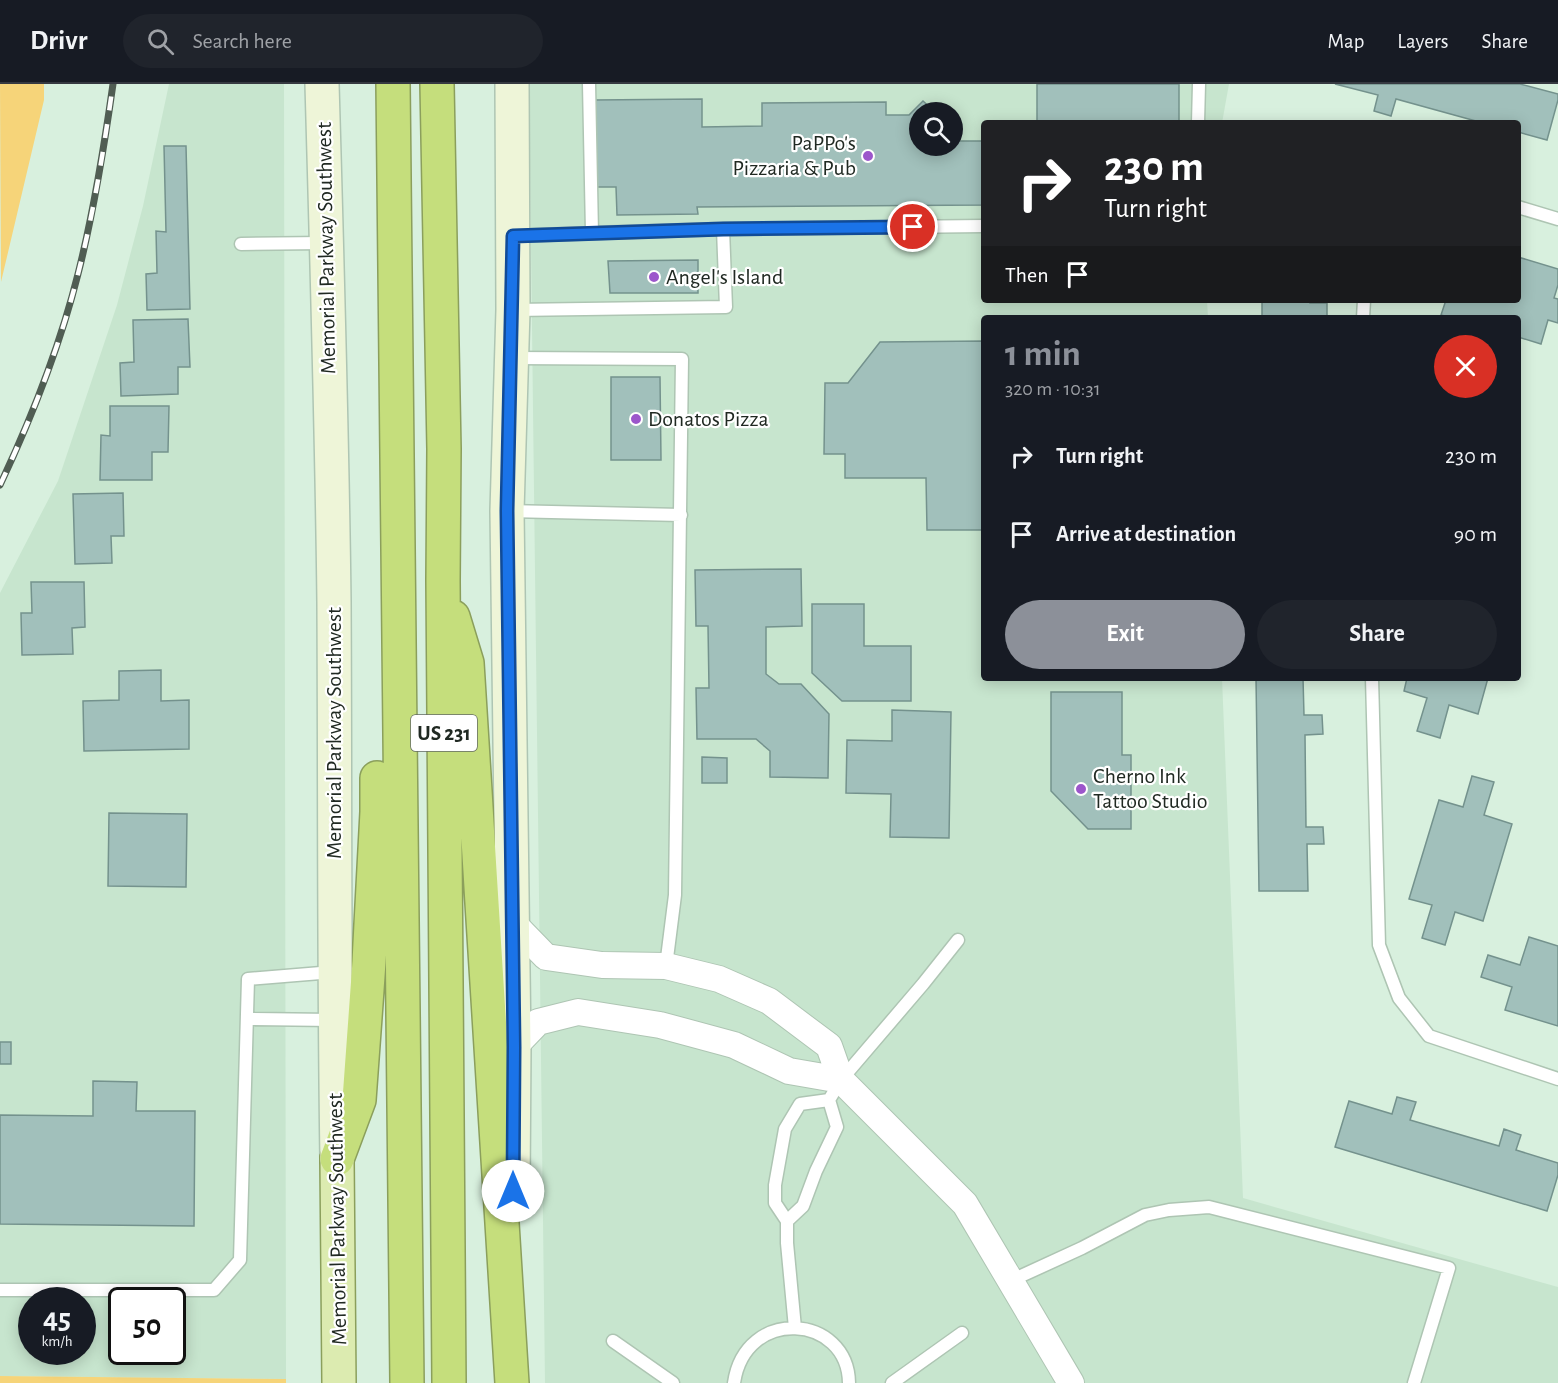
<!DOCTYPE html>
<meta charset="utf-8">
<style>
:root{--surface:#171b24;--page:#20242c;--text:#f1f3f6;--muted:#9ea1a6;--line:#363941;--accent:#8c9099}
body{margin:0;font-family:"Alegreya Sans",sans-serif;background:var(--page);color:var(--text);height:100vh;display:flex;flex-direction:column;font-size:22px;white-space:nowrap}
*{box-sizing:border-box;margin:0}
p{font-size:20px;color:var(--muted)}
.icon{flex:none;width:33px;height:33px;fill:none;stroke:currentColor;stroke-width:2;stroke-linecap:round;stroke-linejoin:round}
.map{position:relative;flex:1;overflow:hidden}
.sheet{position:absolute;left:981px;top:231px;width:540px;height:366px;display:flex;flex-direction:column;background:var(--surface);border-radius:6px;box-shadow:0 3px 15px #0003}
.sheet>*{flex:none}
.guide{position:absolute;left:981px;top:36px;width:540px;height:183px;border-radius:6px;box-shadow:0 3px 15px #0003;background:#202124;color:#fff;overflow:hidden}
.tools{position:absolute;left:909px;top:18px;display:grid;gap:12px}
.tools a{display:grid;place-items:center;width:54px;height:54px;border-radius:50%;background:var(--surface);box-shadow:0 3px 15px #0003;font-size:30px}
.speed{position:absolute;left:18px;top:1203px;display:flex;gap:12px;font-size:30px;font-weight:700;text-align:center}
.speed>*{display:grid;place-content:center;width:78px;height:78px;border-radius:50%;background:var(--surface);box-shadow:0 3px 15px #0003;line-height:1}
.speed small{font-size:15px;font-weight:400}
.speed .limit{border:3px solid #111;border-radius:9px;background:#fff;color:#111}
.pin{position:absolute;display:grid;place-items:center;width:51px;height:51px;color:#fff;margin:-26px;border:3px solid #fff;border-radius:50%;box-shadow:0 2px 6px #0007}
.me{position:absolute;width:66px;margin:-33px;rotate:0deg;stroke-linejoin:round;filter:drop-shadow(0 0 4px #0008)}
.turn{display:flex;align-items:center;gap:21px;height:126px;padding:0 24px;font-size:27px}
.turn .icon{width:78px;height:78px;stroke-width:2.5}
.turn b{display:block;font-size:42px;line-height:51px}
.then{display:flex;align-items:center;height:57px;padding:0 24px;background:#0003;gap:12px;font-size:22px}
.round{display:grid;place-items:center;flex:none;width:63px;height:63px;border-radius:32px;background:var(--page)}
.summary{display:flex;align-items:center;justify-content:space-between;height:102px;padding:0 24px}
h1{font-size:36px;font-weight:600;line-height:45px;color:var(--accent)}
.cta{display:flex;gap:12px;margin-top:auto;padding:12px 24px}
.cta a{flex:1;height:69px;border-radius:36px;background:var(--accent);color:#fff;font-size:24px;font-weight:600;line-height:69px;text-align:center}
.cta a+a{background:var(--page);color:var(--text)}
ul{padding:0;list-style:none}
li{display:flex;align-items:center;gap:18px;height:78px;padding:0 24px}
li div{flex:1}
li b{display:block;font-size:22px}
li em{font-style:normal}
header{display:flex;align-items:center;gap:36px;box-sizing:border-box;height:84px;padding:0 30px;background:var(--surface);border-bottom:2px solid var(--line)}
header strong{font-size:28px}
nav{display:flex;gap:33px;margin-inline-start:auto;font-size:21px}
.search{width:420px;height:54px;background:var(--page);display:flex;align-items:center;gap:15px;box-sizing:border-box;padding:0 21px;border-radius:33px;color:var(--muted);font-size:22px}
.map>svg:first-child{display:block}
.built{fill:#c7e5ce;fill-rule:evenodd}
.green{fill:#f6d479}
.building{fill:#a1c0bb;stroke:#74928d;stroke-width:1.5}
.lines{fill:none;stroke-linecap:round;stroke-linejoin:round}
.service-casing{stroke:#aec5b3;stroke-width:15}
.minor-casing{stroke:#aec5b3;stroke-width:28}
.secondary-casing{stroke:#aec5b3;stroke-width:36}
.primary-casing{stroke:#8b9f5c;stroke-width:36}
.motorway-casing{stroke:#8b9f5c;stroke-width:36}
.service{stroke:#fff;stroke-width:12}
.minor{stroke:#fff;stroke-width:26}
.secondary{stroke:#eef5d8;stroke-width:33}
.primary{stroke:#dcebb0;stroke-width:33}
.motorway{stroke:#c5de7c;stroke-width:33}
.rail-casing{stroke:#505d53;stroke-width:7}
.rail{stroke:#fff;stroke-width:4.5;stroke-dasharray:14;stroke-linecap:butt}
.route-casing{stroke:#114b97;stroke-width:15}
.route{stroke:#1a73e8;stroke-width:10}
.poi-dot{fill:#9c56cb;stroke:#fff;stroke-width:2}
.labels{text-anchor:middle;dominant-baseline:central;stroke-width:4.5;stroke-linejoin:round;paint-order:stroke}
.shield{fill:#fff;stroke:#636964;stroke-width:1.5}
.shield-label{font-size:21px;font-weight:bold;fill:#202922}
.poi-label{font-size:22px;fill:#202922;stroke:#fff;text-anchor:start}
.street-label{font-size:22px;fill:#202922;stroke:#fff}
</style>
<header>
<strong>Drivr</strong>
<div class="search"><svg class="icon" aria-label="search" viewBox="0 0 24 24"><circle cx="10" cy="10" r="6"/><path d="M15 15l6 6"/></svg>Search here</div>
<nav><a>Map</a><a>Layers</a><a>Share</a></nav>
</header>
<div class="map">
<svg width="1558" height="1299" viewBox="0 0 1558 1299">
<rect width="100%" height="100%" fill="#d8f0de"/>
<path class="built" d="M169,0h115l2,1295 -286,-3v-783l58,-112 59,-176 26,-99zM32,1216h50v52h-50zM122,1216h50v52h-50z
M529,0h700l-7,39h-238v177h223l1,18h-224v360h238l21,520 315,89v96h-1013zM920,28h32v34h-32z"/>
<path class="green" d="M0,0h44v16l-43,182z
M0,1292l286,3v4h-286z"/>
<path class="building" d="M1037,0h142v39h-142z
M1335,0h185l38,10v6l-11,40 -29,-8v-9h-35l-87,-24 -5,17 -17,-5 4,-16z
M702,15v28l60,-1v-23l124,-1v13h23l14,-14 12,11h-15v34h32v-5h32v64l-287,2 1,7 -81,1 -1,-28h-21l-1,-87z
M164,62h22l4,163 -43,1 -1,-36 11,-1 -1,-42 10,1z
M1518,173l40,12v16l-4,13 4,1v24l-10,-3 -7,24 -23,-7v-19h-66l-11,-3 5,-15h72z
M698,176v33h-88l-2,-32z
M1262,216h48v3h17v15h-65z
M188,235l2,48h-12v27l-57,2 -1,-33 14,-1 -1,-42z
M984,257v189h-57l-1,-52h-81v-24h-21l1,-71h23l32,-41z
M611,293h49l1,83h-50z
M110,322h59l-1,46h-16v28h-52l1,-45 9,1z
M123,409l1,43h-13l1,27 -37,1 -2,-70z
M801,485l1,57 -36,1v47l13,10h22l28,30 -1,64 -58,-1v-26l-14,-12h-59l-1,-51h13l-1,-62h-12l-1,-56z
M31,498h53l1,45 -13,1 1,26 -51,1 -1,-42h11z
M812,520h52v42h47v55h-69l-30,-28z
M161,586v31l28,-1v49l-105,2 -1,-50 36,-1v-29z
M1256,594h47l1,37h18l1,19 -18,1 1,92h17l1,17h-17l1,47h-49z
M1407,594h81l-10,36 -29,-9 -9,33 -23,-7 10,-33 -23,-7z
M1051,608h71v63h9v74h-43l-37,-38z
M892,626l59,2 -2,126 -59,-1 1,-43 -45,-1 1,-53 45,1z
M702,673l25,1v25h-25z
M1472,692l22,6 -10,33 28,9 -29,97 -28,-9 -10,33 -23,-7 10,-33 -23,-6 30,-99 24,7z
M109,729l78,1 -1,73 -78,-1z
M1529,853l29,9v80l-53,-16 7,-23 -31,-10 7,-22 32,10z
M0,958h11v22h-11z
M93,997l44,1 -1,29h59l-1,115 -194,-2v-109l93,1z
M1397,1013l19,5 -6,18 89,26 5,-17 17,6 -5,15 42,13v12l-11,36 -212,-64 14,-46 43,13z"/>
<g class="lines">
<defs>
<path id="service" d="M1198,39l1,-39
M1518,123l40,12
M592,149l131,-4 261,-3
M514,152l78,-3 -3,-149
M241,160l83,-1
M514,226l212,-3 -3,-78
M1363,234l1,-18
M514,274l168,1 -7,536 -9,71
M508,427l173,4
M1372,594l7,267 20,53 30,38 129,43
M247,935l86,1
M787,1137l16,-15 13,-35 21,-44 -8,-27 12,-20 82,-96 35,-44
M1010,1197l72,-33 63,-33 24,-5 40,-3 240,61 -35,115
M0,1206h214l26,-30 8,-281 85,-7
M795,1244l-8,-85v-22l-12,-18v-18l10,-56 15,-25 29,-4
M613,1257l60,42
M734,1299c11,-77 114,-69 115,0
M892,1299l70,-50"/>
<path id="minor" d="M511,837l35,36 56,8 64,1 53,13 50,22 60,45 12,34 124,124 106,179
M514,963l24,-25 40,-10 82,13 74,20 55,26 52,9"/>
<path id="secondary" d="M322,0c5,173 10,346 12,518 1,186 0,371 3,557
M512,0l1,226 -6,201 7,536 -1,139"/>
<path id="primary" d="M337,1075l2,224"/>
<path id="motorway" d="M393,0l14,1299
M437,0l7,365 -1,132 6,802
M453,533l14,46 45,720
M337,1075l22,-59 10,-138 8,-150v-34"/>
</defs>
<use href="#service" class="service-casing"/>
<use href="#minor" class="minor-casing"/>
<use href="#secondary" class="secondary-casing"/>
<use href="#primary" class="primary-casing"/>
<use href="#motorway" class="motorway-casing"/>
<use href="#service" class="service"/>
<use href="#minor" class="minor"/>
<use href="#secondary" class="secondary"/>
<use href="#primary" class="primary"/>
<use href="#motorway" class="motorway"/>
<defs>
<path id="rail" d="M0,401c32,-68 60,-139 78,-211 16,-63 26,-126 35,-190"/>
</defs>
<use href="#rail" class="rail-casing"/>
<use href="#rail" class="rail"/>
</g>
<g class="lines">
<defs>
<path id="route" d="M513,1107l1,-144 -7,-536 6,-275 210,-7 190,-2"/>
</defs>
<use href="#route" class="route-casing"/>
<use href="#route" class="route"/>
</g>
<g class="poi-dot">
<circle cx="868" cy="72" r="6"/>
<circle cx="654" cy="193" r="6"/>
<circle cx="636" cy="335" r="6"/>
<circle cx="1081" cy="705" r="6"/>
</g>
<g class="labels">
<rect class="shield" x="411" y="631" width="66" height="36" rx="4.5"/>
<g class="shield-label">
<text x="444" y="649">US 231</text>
</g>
<g class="poi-label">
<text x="856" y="59" text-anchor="end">PaPPo's<tspan x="856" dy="25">Pizzaria &amp; Pub</tspan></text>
<text x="666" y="193">Angel's Island</text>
<text x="648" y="335">Donatos Pizza</text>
<text x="1093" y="692">Cherno Ink<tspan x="1093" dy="25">Tattoo Studio</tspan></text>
</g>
<g class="street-label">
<text transform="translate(326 164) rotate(-91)">Memorial Parkway Southwest</text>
<text transform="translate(334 649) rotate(-90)">Memorial Parkway Southwest</text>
<text transform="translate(337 1135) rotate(-91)">Memorial Parkway Southwest</text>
</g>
</g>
</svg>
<div class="tools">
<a><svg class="icon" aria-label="search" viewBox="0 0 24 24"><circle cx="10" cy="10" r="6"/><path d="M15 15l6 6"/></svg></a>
</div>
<div class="speed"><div>45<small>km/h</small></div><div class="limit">50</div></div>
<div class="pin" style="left:913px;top:143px;background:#d93025"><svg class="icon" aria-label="arrive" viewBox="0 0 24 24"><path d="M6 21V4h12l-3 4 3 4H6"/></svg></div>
<svg class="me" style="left:513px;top:1107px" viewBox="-20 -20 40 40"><circle r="19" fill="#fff"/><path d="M0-13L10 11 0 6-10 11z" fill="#1a73e8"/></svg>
<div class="guide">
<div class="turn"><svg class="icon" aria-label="right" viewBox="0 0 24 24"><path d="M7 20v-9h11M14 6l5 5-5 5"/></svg><div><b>230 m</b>Turn right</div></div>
<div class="then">Then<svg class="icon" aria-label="arrive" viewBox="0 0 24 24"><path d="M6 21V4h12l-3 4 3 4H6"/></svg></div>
</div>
<section class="sheet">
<div class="summary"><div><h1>1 min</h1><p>320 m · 10:31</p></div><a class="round" style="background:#d93025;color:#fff"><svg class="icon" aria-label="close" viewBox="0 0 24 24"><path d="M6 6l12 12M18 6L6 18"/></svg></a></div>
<ul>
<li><svg class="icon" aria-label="right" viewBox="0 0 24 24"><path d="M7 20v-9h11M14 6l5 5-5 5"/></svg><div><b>Turn right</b></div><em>230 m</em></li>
<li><svg class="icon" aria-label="arrive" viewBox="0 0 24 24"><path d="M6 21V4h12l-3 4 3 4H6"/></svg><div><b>Arrive at destination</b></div><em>90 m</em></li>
</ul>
<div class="cta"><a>Exit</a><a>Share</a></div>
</section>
</div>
